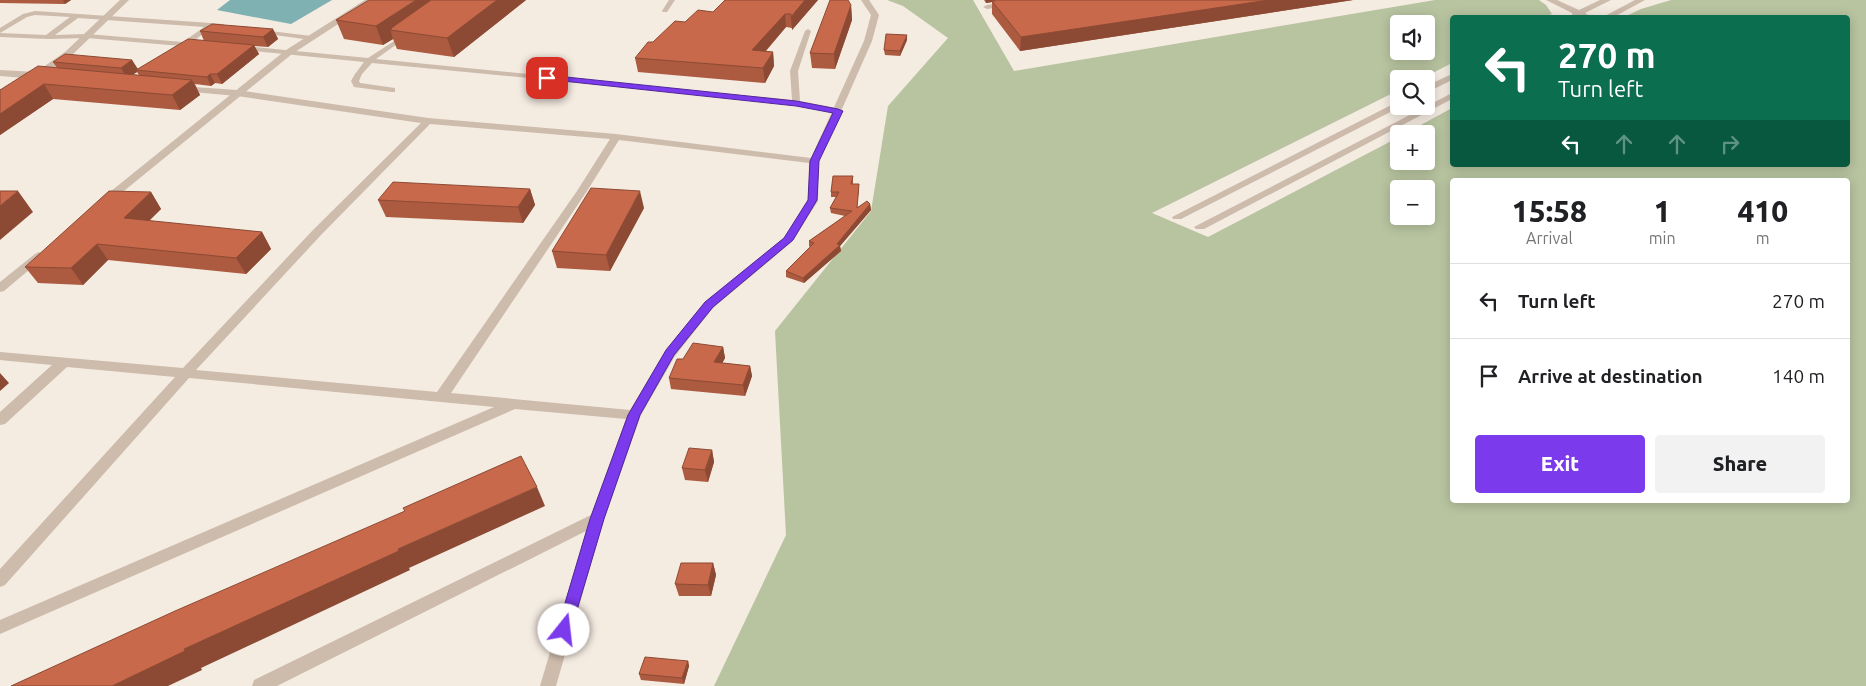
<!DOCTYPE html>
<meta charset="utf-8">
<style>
:root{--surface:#fff;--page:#f2f2f2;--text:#202124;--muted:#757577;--line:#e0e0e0;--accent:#7c3aed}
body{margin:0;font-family:Ubuntu,sans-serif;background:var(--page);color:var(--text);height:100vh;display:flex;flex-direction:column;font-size:19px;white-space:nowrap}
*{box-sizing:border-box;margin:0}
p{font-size:16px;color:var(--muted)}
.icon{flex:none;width:28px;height:28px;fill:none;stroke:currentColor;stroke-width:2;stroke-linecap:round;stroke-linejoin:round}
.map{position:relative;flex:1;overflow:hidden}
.drawer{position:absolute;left:1450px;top:178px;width:400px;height:325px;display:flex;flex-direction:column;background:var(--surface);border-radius:5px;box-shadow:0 2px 12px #0003}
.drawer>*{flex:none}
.banner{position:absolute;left:1450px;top:15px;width:400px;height:152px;border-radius:5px;box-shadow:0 2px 12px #0003;background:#0b6e4f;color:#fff;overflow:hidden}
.buttons{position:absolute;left:1390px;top:15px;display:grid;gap:10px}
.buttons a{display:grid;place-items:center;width:45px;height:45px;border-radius:5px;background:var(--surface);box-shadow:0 2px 12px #0003;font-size:25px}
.pin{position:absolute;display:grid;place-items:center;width:42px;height:42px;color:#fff;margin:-21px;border-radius:10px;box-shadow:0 2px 8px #0006}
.me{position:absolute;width:55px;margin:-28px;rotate:16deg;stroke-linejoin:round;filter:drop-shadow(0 0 4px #0008)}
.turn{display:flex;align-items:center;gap:18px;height:105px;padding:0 25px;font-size:22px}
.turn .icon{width:65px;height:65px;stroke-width:2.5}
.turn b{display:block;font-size:35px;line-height:42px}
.lanes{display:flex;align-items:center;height:48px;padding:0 25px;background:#0003;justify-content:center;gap:25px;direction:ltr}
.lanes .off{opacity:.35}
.eta{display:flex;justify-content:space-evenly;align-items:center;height:85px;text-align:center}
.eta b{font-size:30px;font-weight:800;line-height:35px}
.primary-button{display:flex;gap:10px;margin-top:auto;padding:10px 25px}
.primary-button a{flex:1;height:58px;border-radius:5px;background:var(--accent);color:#fff;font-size:20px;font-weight:800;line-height:58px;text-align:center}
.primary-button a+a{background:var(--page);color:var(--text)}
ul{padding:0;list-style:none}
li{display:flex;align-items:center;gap:15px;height:75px;padding:0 25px;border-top:1px solid var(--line)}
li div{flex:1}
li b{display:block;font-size:19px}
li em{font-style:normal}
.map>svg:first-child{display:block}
.green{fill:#b8c4a0;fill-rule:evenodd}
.water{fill:#7fb0b2}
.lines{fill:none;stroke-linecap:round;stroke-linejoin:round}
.service{fill:#cdbbac;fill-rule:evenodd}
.minor{fill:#cdbbac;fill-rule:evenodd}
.tertiary{fill:#cdbbac;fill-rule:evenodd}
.wall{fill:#ac5a40;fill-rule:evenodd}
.shaded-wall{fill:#8c4a34}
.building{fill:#c8694b;stroke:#8c4a34}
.route{fill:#7c3aed;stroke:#51269a}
</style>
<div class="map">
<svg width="1866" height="686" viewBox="0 0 1866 686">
<rect width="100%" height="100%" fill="#f4ebe1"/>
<path class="green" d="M887,0h86l41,71 421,-71h104l7,5 6,9 -8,3 -92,1v45l-31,16h-22v11l-247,123 56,24 191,-100v24h27v-27h-22l48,-26v57h396v-147l-224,-1 17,-8 30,-9h195v686h-1152l72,-151 -11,-204 96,-120 17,-105 60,-68 -45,-32zM1399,24h27v27h-27zM1452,180h396v320h-396zM1399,189h27v27h-27z"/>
<path class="water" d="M230,0h102l-41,24 -74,-14z"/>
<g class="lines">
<path class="service" d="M669,0h6l-8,12h-4l-1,-1z
M35,11l176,12 12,1 3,2 -3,2 -11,-1 -21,16 5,2 -3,2 -106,-9 -39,1 -48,-2v-9l23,-14zM35,15l35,2 -24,18 -46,-2 27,-16zM78,18l126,9 -21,15 -96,-8 -32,1z
M808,29l3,2 -13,40 2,30 41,8v4l-45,-8 -121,-13 -303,-29 -10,11 -3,7 1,2 35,5v4h-3l-38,-5 -3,-6 4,-7 9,-12 -121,-12 -3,-2 3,-2 125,12 37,-24 2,1v2l-31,22 416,41 -2,-29 15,-40z
M262,30l49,6 3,2 -3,2 -51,-7v-2z"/>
<path class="minor" d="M120,0h9l-58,56 -25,17v4l-10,2 -36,-3v-6l36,2 29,-20z
M861,0h8l10,15 -7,26 -53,120 -1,40 -26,41 -79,66 -38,48 -34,59 -37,104 -48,167h-16l46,-155 -309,155h-25l2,-6 337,-165 35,-96 -111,-10 -515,225v-14l494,-213 -305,-29 -184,207 -5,2v-18l175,-192 -108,-10 -62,57 -5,1v-13l52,-47 -52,-5v-8l183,16 130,-138 108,-107 -184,-27 -55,-5 -5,-3 2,-2 58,4 191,28 188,16 195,24 53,-117 7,-26zM430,124l180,15 -33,52 -140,201 -241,-22 125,-135zM619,140l190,23 -1,38 -24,37 -79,64 -39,48 -36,60 -179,-17 136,-202z
M1017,0h20l-4,2 -46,7 -4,-2 4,-2z
M1546,0h11l22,10 21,-10h11l-26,13 8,5 -21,-1v-4z
M1635,0h10l-33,18h-11z
M1452,74v6l-26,13v-7z
M1452,93v6l-248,130h-8l-2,-2z
M1399,101v5h3l-221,113h-8l-1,-2z"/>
<path class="tertiary" d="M365,0h10l-83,54 -184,150h-8l-1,-2 1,-2 186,-150z
M39,252l6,4 -2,2 -39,33 -4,1v-10l35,-28z"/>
</g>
<path class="wall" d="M0,0h71l-6,4 -65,-1z
M526,0l-72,57 -57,-8 -4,-10 -10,6 -39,-6 -8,-19z
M725,0h93l-26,30v-2l-6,-1 -20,24 7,1 1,14 -9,17 -127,-11 -3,-14 18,-16 32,-20 28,-10z
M984,0h369l-333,51 -28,-37v-12l-6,1z
M851,5l1,15 -17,49 -23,-1 -2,-15z
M273,29l5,10 -10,8 -14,-1 5,8 -37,30 -7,-1 -4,3 -16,-2 5,11 -20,15 -127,-11 -53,36v-45l57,-22 -4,-6 79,-2 6,9 66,-28 -4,-10zM137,72l2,3h-7z
M907,40l-7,16 -15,-1 -1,-5z
M853,176v8l6,5 -2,18 13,-3 1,6 -31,36 1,5 -37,32 -18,-6v-6l24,-24 -1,-1v-5l36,-25 -14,-3 -1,-5 6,-11h-5v-5z
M530,189l5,16 -12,18 -137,-6 -8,-17z
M151,192l10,17 -12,12 113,11 9,17 -25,25 -138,-14 -25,25 -45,-2 -13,-16z
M644,208l-34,63 -53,-3 -5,-17z
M723,347l2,11 -3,5 28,3 2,10 -7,20 -74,-7 -2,-11 14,-19z
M712,450l2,12 -6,20 -23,-2 -3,-12z
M713,563l3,12 -5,21h-32l-4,-12z
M688,661l1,5 -5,18 -43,-4 -2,-6z"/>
<path class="shaded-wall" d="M63,0h8l-6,4z
M416,0h34l-58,29h-2l3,10 -10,6 -7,-19z
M497,0h29l-72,57 -7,-19z
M805,0h13l-26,30 -1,-13z
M986,0h6v2l-6,1z
M1269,0h84l-333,51 1,-14z
M851,5l1,15 -17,49 -1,-15z
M785,14l1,13 -32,37 -2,-14z
M273,29l5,10 -10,8 -5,-10z
M907,35v5l-7,16v-5z
M254,45l5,9 -37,30 -5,-10z
M773,52l1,14 -9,17 -2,-15z
M132,60l6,10h-2l1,2 -10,6 -6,-10z
M210,74l5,9 -4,3 -4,-9z
M192,80l8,15 -20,15 -8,-15z
M44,84l9,15 -53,36v-21z
M530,189l5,16 -12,18 -5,-16z
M18,191l15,21 -33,28v-34z
M640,191l4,17 -34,63 -4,-16z
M151,192l10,17 -27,26 -10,-17z
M870,204l1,6 -31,36 1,5 -37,32 -1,-5 34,-34z
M262,232l9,17 -25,25 -10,-16z
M97,244l11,16 -25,25 -12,-17z
M723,347l2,11 -8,15 -3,-11z
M750,366l2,10 -7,20 -2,-11z
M0,373l9,10 -9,8z
M712,450l2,12 -6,20 -3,-12z
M537,487l8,19 -136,62 1,2 -209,98 1,2 -34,16h-56l72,-37 214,-100z
M713,563l3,12 -5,21 -3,-11z
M688,661l1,5 -5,18 -2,-6z"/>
<path class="building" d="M369,0h47l-40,26 -40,-6z
M431,0h66l-50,38 -57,-8 2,-1h-2z
M725,0h80l-14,17v-3h-6l-33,36 21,2 -10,16 -128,-10 13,-16h5l22,-21 10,1 13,-12 15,2z
M830,0h18l3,5 -17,49 -24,-1z
M995,0h274l-248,37 -29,-36h3z
M212,24l61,5 -10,8 -63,-6z
M886,34l21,1 -7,16 -16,-1z
M188,39l66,6 -37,29h-7l-3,3 -71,-7z
M65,54l67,6 -11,8 -68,-6z
M38,66l154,14 -20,15 -128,-11 -44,30v-24z
M833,176h20l-2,8h8l-2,24 10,-7 3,3 -33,40 3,1 -37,33 -17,-7 28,-28 -5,-2 43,-30 -22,-3 9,-16h-8z
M393,182l137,7 -12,18 -140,-7z
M591,188l49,3 -34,64 -54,-4z
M0,191h18l-18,15z
M109,191l42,1 -27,26 138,14 -26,26 -139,-14 -26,24 -46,-1z
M693,343l30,4 -9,15 36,4 -7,19 -74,-7 8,-19h6z
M689,448l23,2 -7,20 -23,-2z
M521,456l16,31 -139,62 1,2 -215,98 1,2 -73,35h-101l164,-75 230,-100 -2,-3z
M681,563h32l-5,22 -33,-1z
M645,657l43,4 -6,17 -43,-4z"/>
<path class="route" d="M547,75l249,26 42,8 5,2 -24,50 -2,39 -24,40 -80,67 -39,48 -34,60 -36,104 -33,111 -2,5 -5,2 -5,-2 -2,-5 33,-111 38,-104 38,-65 39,-48 79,-64 24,-38 2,-39 23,-48 -37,-7 -252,-27v-3z"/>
</svg>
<div class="buttons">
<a><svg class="icon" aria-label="sound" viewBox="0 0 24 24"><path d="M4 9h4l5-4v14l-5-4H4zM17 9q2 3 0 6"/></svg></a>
<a><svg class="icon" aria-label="search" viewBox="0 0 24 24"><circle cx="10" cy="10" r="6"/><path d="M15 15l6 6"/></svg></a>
<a>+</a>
<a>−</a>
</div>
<div class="pin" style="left:547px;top:78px;background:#d93025"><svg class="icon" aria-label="arrive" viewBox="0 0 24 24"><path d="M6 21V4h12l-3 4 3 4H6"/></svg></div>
<svg class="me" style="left:564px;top:630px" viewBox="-20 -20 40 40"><circle r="19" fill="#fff"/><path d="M0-13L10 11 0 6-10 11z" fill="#7c3aed"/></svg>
<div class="banner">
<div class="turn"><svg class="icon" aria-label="left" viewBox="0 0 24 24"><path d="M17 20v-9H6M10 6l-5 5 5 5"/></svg><div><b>270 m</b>Turn left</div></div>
<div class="lanes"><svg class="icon" aria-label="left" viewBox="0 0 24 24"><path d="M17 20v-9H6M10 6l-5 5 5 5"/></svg><svg class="icon off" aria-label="ahead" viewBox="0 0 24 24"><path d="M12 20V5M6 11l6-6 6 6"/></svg><svg class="icon off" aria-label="ahead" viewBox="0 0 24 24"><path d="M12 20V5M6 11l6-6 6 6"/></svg><svg class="icon off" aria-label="right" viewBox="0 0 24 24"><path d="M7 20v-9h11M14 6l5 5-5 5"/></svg></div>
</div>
<section class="drawer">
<div class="eta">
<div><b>15:58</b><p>Arrival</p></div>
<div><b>1</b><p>min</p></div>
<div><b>410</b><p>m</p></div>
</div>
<ul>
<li><svg class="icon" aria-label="left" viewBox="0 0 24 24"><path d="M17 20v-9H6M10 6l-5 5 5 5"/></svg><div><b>Turn left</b></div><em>270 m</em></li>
<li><svg class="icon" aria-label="arrive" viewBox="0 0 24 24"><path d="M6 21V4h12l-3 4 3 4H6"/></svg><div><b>Arrive at destination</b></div><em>140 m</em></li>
</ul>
<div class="primary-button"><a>Exit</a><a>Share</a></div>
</section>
</div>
